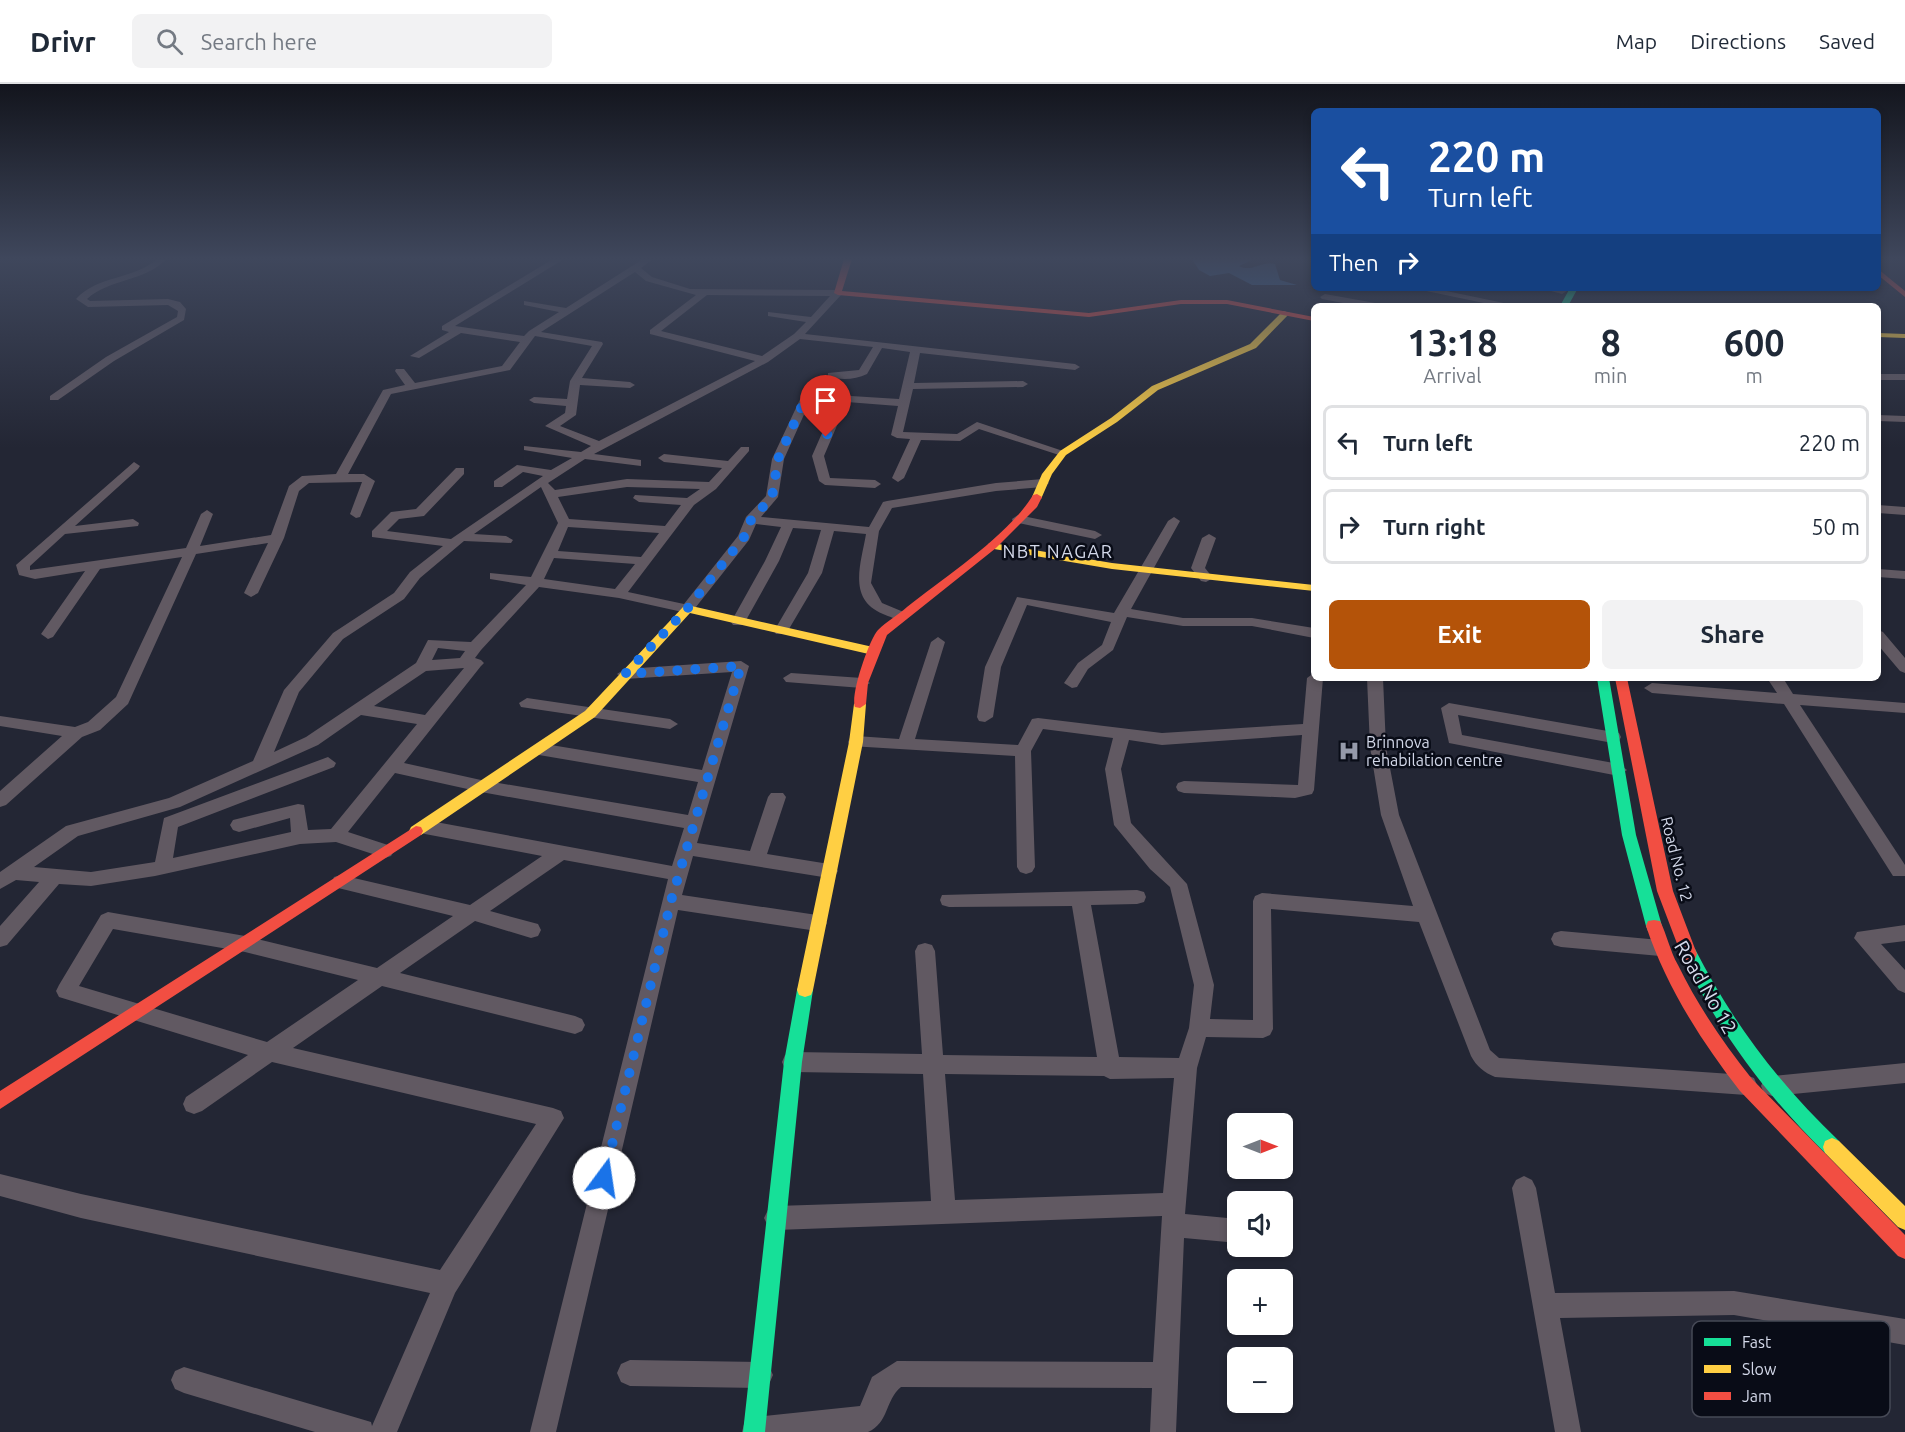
<!DOCTYPE html>
<meta charset="utf-8">
<style>
:root{--surface:#fff;--page:#f2f2f3;--text:#1f2937;--muted:#747a83;--line:#e0e1e3;--accent:#b45309}
body{margin:0;font-family:Ubuntu,sans-serif;background:var(--page);color:var(--text);height:100vh;display:flex;flex-direction:column;font-size:22px;white-space:nowrap}
*{box-sizing:border-box;margin:0}
p{font-size:20px;color:var(--muted)}
.icon{flex:none;width:33px;height:33px;fill:none;stroke:currentColor;stroke-width:2;stroke-linecap:round;stroke-linejoin:round}
.map{position:relative;flex:1;overflow:hidden}
.sheet{position:absolute;left:1311px;top:219px;width:570px;height:378px;display:flex;flex-direction:column;background:var(--surface);border-radius:9px;box-shadow:0 3px 9px #0003}
.sheet>*{flex:none}
.guide{position:absolute;left:1311px;top:24px;width:570px;height:183px;border-radius:9px;box-shadow:0 3px 9px #0003;background:#1a4fa0;color:#fff;overflow:hidden}
.needle{width:39px;rotate:90deg}
.buttons{position:absolute;left:1227px;top:1029px;display:grid;gap:12px}
.buttons a{display:grid;place-items:center;width:66px;height:66px;border-radius:9px;background:var(--surface);box-shadow:0 3px 9px #0003;font-size:30px}
.pin{position:absolute;display:grid;place-items:center;width:51px;height:51px;color:#fff;margin:-62px -26px;border-radius:50% 50% 50% 0;rotate:-45deg;box-shadow:0 0 6px #0007}
.pin .icon{rotate:45deg}
.me{position:absolute;width:66px;margin:-33px;rotate:14deg;stroke-linejoin:round;filter:drop-shadow(0 0 4px #0008)}
.turn{display:flex;align-items:center;gap:21px;height:126px;padding:0 18px;font-size:27px}
.turn .icon{width:78px;height:78px;stroke-width:2.5}
.turn b{display:block;font-size:42px;line-height:51px}
.then{display:flex;align-items:center;height:57px;padding:0 18px;background:#0003;gap:12px;font-size:22px}
.eta{display:flex;justify-content:space-evenly;align-items:center;height:102px;text-align:center}
.eta b{font-size:36px;font-weight:600;line-height:42px}
.primary-button{display:flex;gap:12px;margin-top:auto;padding:12px 18px}
.primary-button a{flex:1;height:69px;border-radius:9px;background:var(--accent);color:#fff;font-size:24px;font-weight:600;line-height:69px;text-align:center}
.primary-button a+a{background:var(--page);color:var(--text)}
ul{padding:0;list-style:none}
li{display:flex;align-items:center;gap:18px;height:75px;margin:0 12px 9px;padding:0 6px;border:3px solid var(--line);border-radius:9px}
li div{flex:1}
li b{display:block;font-size:22px}
li em{font-style:normal}
header{display:flex;align-items:center;gap:36px;box-sizing:border-box;height:84px;padding:0 30px;background:var(--surface);border-bottom:2px solid var(--line)}
header strong{font-size:28px}
nav{display:flex;gap:33px;margin-inline-start:auto;font-size:21px}
.search{width:420px;height:54px;background:var(--page);display:flex;align-items:center;gap:15px;box-sizing:border-box;padding:0 21px;border-radius:9px;color:var(--muted);font-size:22px}
.map>svg:first-child{display:block}
.water{fill:#406fa3}
.lines{fill:none;stroke-linecap:round;stroke-linejoin:round}
.street{fill:#615962;fill-rule:evenodd}
.fast{fill:#16e098;fill-rule:evenodd}
.slow{fill:#ffcf43;fill-rule:evenodd}
.jam{fill:#f24e42;fill-rule:evenodd}
.route{stroke:#1a73e8;stroke-width:10;stroke-dasharray:0 18}
.labels{text-anchor:middle;dominant-baseline:central;stroke-width:5;stroke-linejoin:round;paint-order:stroke}
.poi-label{font-size:16px;fill:#d3d8e9;stroke:#090c17;text-anchor:start}
.street-label{font-size:16px;fill:#d3d8e9;stroke:#090c17}
.neighbourhood-label{font-size:18px;letter-spacing:1.5px;fill:#d3d8e9;stroke:#090c17}
.near-street-label{font-size:20px;fill:#d3d8e9;stroke:#090c17}
.key{fill:#090c17;stroke:#464956;stroke-width:1.5}
.key-label{font-size:16px;fill:#d3d8e9}
</style>
<header>
<strong>Drivr</strong>
<div class="search"><svg class="icon" aria-label="search" viewBox="0 0 24 24"><circle cx="10" cy="10" r="6"/><path d="M15 15l6 6"/></svg>Search here</div>
<nav><a>Map</a><a>Directions</a><a>Saved</a></nav>
</header>
<div class="map">
<svg width="1905" height="1348" viewBox="0 0 1905 1348">
<rect width="100%" height="100%" fill="#232634"/>
<path class="water" d="M1192,175h62l-15,7c13,7 23,-6 36,-2l5,16 17,5h-45l-23,-12 -19,3 -11,-6z"/>
<g class="lines">
<path class="street" d="M157,175h9c-21,23 -56,19 -79,40l3,2 78,-2 12,3 6,7 -2,11 -70,41 -56,39h-8v-4l56,-39 71,-40 1,-6 -10,-6 -80,2 -12,-8c22,-24 57,-19 81,-40z
M553,175h11l-109,67 69,10 5,-5 30,-19 -35,-7v-4l42,7 77,-49h10l-12,9 11,9 38,12 148,1 5,3 -2,2 -36,39 270,30 5,3 -5,3 -155,-17 -6,30 109,-2 5,3 -5,3 -110,2 -10,43 54,2 20,-12 92,31 -10,2 -80,-26 -19,12 -39,-1 -17,38 -6,4 -6,-4 18,-39 -13,-1 -6,-3 7,-29 -51,-4 -23,54 6,22 45,2 6,4 -6,4 -50,-3 -6,-4 -7,-25 24,-55 -25,-2 -27,60 -6,38 -17,20 108,10 14,-25 4,-1 109,-18 47,-4 6,4 -6,4 -47,4 -104,17 -13,23 -8,52 11,20 24,10 2,3 -2,3c-8,2 -15,-2 -23,-5 -36,-15 -22,-50 -17,-80l-32,-3 -12,42 -36,61h-10l-2,-3 34,-58 13,-43 -28,-2 -14,33 -34,61 -2,3h-10l-2,-3 34,-61 16,-34 -25,-3 -7,16 -57,72 -5,1 -68,-15 -80,-11 -58,63 -6,8 6,2 3,3 -3,3 -77,97 77,17 207,35 10,-33 -159,-27 -8,-6 8,-6 163,27 30,-98 -107,7 -8,-5 8,-5 116,-8 8,5 -52,177 53,8 18,-54 3,-4h12l3,4 -19,57 62,10 6,2 3,5 -3,5 -6,2 -136,-22 -11,39 135,20 7,2 3,6 -3,6 -7,2 -139,-21 -122,522h-26l138,-553 -104,-19 -74,51 48,13 3,6 -3,6 -7,2 -56,-17 -75,52 175,43 7,3 3,6 -3,6 -7,3 -193,-48 -89,62 260,60 8,3 3,7 -109,175 -58,139h-82l-131,-39 -9,-4 -4,-9 4,-9 9,-4 177,52 10,3 1,4 58,-133 -349,-75 -81,-22v-22l81,20 359,76 96,-146 -264,-62 -70,49 -8,3 -8,-3 -3,-7 3,-7 62,-42 -189,-58 -3,-6 3,-6 42,-70 7,-3 137,24 132,32 76,-52 -119,-29 -2,-5 2,-5 7,-2 129,30 72,-49 -117,-22 -6,-2 -3,-5 3,-5 6,-2 247,46 12,-38 -203,-36 -86,-19 -47,59 43,14 3,5 -3,5 -6,2 -49,-16 -36,2 -145,32 -64,10 -32,-2 -52,61 -7,2v-21l39,-44 -23,-2 -16,9v-17l66,-46 103,-28 84,-37 31,-71 49,-57 61,-40 16,-21 33,-26 -71,-9v-6l19,-19 25,-3 40,-41h8v6l-40,42 -25,3 -12,12 64,8 92,-63 -20,-4 -21,15h-8v-6l23,-16 34,5 21,-12 -48,-8v-4l57,6 10,-6 -46,-20 20,-13 1,-7 -32,-3 -5,-3 5,-3 33,2 3,-18 22,-35 -57,-10 -25,34 -119,24 -43,80h16l11,7 -15,36 -4,1 -6,-4 12,-32 -53,1 -10,8 -15,47 -26,55 -7,4 -7,-4 24,-50 -72,11 -68,150 -28,26 -18,7 -76,68 -6,2v-16l62,-55 -62,-10v-10l75,11 13,-5 28,-25 66,-140 -82,12 -47,68 -5,2 -7,-5 44,-63 -50,8 -16,-4 -3,-10 118,-103 6,4 -2,3 -63,57 58,-7 6,4 -1,3 -73,8 -35,32v4l156,-22 15,-34 6,-4 6,4 -13,32 71,-11 18,-49 13,-10 34,-2 47,-84 22,-5 -10,-14 1,-2h8l11,14 87,-17 18,-24 -59,-9 -42,25 -9,-2 39,-24 -7,-2v-4zM635,188l11,9 50,14 -46,35v4l105,27 -156,80 -39,-15 16,-11 4,-30 50,3 5,-3 -5,-3 -48,-4 21,-34 -1,-2 -61,-10zM707,211l123,1 -19,21 -43,-5v4l38,6 -12,12 -32,22 -101,-25zM800,255l73,8 -14,23 -31,3v4c13,3 27,3 39,-3l15,-26 28,4 -11,47 -96,-6 -31,66 -6,37 -20,21 -8,19 -54,68 -56,-12 66,-87 22,-16 33,-38v-4h-8l-13,14 -64,-7 -6,4 6,4 58,6 -13,14 -82,-3 -72,11 -7,-7 37,-24 56,7v-6l-47,-6 174,-92zM541,403l17,36 -27,54 -41,-4v6l36,6 -55,57 -43,-2 -12,23 -110,74 -32,15 25,-60 44,-53 61,-40 16,-21 44,-37 47,2 2,-3 -7,-4 -32,-2zM627,403l73,2 -13,9 -52,-3 -2,3 6,4 42,3 -16,21 -96,-7 -11,-22zM568,443l91,6 -18,24 -83,-6zM554,474l81,6 -20,25 -71,-10zM438,564l27,3 -5,7 -28,2zM464,584l-39,47 -51,-9 52,-35zM361,631l56,9 -86,105 -23,1 -4,-25 -6,-1 -65,16 -3,5 3,5 6,2 51,-14 1,14 -118,26 5,-31 156,-60 2,-4 -8,-6 -164,61 -9,44 -64,10 -57,-5 44,-31 102,-29 138,-62zM113,845l132,23 113,28 -91,62 -188,-56z
M1412,204h20l86,18h-20z
M1540,204h21l6,3 -5,3z
M1325,210l50,9 5,3h-21l-37,-7 -2,-2z
M1878,290h27v6h-27z
M1878,331l27,1v6l-27,-1z
M1878,421l27,2v8l-27,-2z
M1018,431l77,16 7,4 -7,4 -82,-17 -1,-3z
M1174,433l6,4 -49,88 52,9h69l62,10v10l-62,-12h-69l-56,-9 -14,33 -25,19 -11,18 -5,1 -8,-5 14,-20 24,-18 9,-23 -84,-17 -26,62 -8,50 -8,5 -6,-1 -2,-4 8,-50 32,-70 97,16 54,-92z
M1209,450l7,4 -11,30 8,10 -7,4 -5,-1 -10,-13 11,-30z
M1878,485l27,2v8l-27,-2z
M1878,546l5,2 22,26v15l-5,-2 -22,-26z
M938,553l7,5 -30,97 103,6 14,-26 6,-1 124,15 141,-9 4,-46 7,-5v5h9l-9,112 -2,4 -17,4 -111,-5 -6,-2 -2,-4 2,-4 6,-2 114,4 4,-50 -140,10 -33,-5 -8,29 10,54 56,61 27,101 -4,34 43,1v-119l2,-5 7,-3 151,13 -32,-91 -11,-68 -3,-69h16l3,69 13,68 91,235 9,8 247,17 8,3 3,7 -3,7 -8,3 -251,-18c-10,-4 -19,-11 -24,-21l-52,-134 -148,-13 2,120 -3,6 -7,3 -57,-1 -9,31 -12,146 53,5v24l-54,-5 -8,194h-26l2,-44 -251,-1c-16,13 -12,36 -33,45h-126l3,-12 10,-3 105,-11 12,-29 25,-16 256,1 9,-146 -386,14 -8,-4 -4,-8 4,-8 8,-4 155,-5 -8,-127 -130,-2 -8,-3 -3,-7 3,-7 8,-3 129,2 -7,-103 3,-6 7,-2 7,2 3,6 8,104 154,2 -25,-151 -123,1 -7,-2 -2,-5 2,-5 195,-5 7,2 2,5 -2,5 -7,2 -46,1 28,152 60,1 10,-30 5,-43 -24,-98 -20,-18 -36,-44 -9,-56 8,-31 -70,-9 -12,22 4,116 -3,5 -6,2 -6,-2 -3,-5 -2,-111 -165,-10 -2,-4 2,-4 6,-2 43,3 32,-97zM945,990l159,2 6,3 64,-1 -11,115 -208,7z
M791,589l71,5 8,5 -8,5 -76,-6 -3,-4z
M1767,594h16l10,16 112,9v10l-105,-8 105,160v11h-12l-109,-172 -132,-11 -8,-5 8,-5 125,10z
M527,614l143,21 8,5 -8,5 -149,-22 -2,-4z
M1449,619l170,30 2,4 -2,4 -6,2 -155,-28 4,20 157,29 8,6 -8,6 -170,-33 -8,-35z
M1905,841v16l-24,3 24,26v23l-7,-3 -44,-52 3,-6z
M1561,847l99,9 7,2 3,6 -3,6 -7,2 -99,-9 -7,-2 -3,-6 3,-6z
M1905,979v20l-133,13 -8,-3 -3,-7 3,-7 8,-3z
M1524,1092l8,4 4,8 19,105 179,-2 171,28v26l-171,-30 -174,3 21,114h-26l-43,-244 4,-8z
M630,1276l130,2 9,4 4,9 -4,9 -9,4 -130,-2 -9,-4 -4,-9 4,-9z"/>
<path class="fast" d="M1570,204h8l-10,18h-8z
M1597,594h12l27,157 26,91 -2,5 -6,1 -6,-1 -2,-5 -24,-91z
M1689,863l6,2c37,73 84,135 144,192l2,6 -2,6 -7,3 -7,-3c-60,-59 -107,-123 -144,-199l2,-5z
M805,899l6,2 2,5 -11,72 -37,370h-22l41,-370 13,-72 2,-5z"/>
<path class="slow" d="M1283,227l7,2 -34,35 -98,42 -41,32 -51,33 -14,19 -11,25h-8l-1,-2 10,-23 18,-23 51,-33 41,-32 98,-42z
M1878,249l27,1v4l-27,-1z
M992,459l120,20 202,22v6l-202,-22 -124,-21v-4z
M687,521l186,42 6,4 -6,4 -183,-42 -95,104 -174,118h-10l-2,-4 2,-4 174,-116 98,-104z
M860,616l6,4 -3,38 -50,248 -2,5 -6,2 -6,-2 -2,-5 52,-248 5,-38z
M1832,1054l7,3 66,65v24l-7,-3 -73,-74 -2,-6 2,-6z"/>
<path class="jam" d="M844,175h8l-10,32 247,22 92,-13h46l87,17v4l-87,-17h-46l-92,13 -251,-22 -4,-2z
M1878,185l27,22v6l-27,-22z
M1037,410l5,3 -5,10 -41,41 -109,87 -19,48 -2,21 -6,4 -5,-1c-5,-12 14,-67 23,-77 9,-9 20,-15 29,-23 38,-30 102,-72 126,-112z
M1615,594h12l46,213 24,63 -2,5 -6,2 -6,-2 -2,-5 -24,-63z
M416,742l5,1 2,4 -2,4 -421,274v-18z
M1654,836l6,1c7,14 10,30 18,44 20,41 46,79 74,114l153,156v24l-7,-3 -158,-165c-39,-50 -74,-105 -94,-165l2,-5z"/>
</g>
<linearGradient id="sky" x2="0" y2="1"><stop stop-color="#13151d"/><stop offset="0.48" stop-color="#3f475c"/><stop offset="1" stop-color="#3f475c" stop-opacity="0"/></linearGradient>
<rect width="1905" height="364" fill="url(#sky)"/>
<g class="lines">
<path class="route" d="M604,1094l67,-277 70,-235 -116,8 62,-65 57,-72 7,-17 21,-23 6,-38 29,-64 36,3 -17,39"/>
</g>
<defs>
<symbol id="hospital-bare" viewBox="-9 -9 18 18"><path d="M-5-5h3v3.5h4V-5h3V5h-3V1.5h-4V5h-3Z" fill="#959aaa" stroke="#090c17" stroke-width="2.5" paint-order="stroke"/></symbol>
</defs>
<g fill-rule="evenodd">
<use href="#hospital-bare" x="1334" y="652" width="30" height="30"/>
</g>
<g class="labels">
<g class="poi-label">
<text x="1366" y="658">Brinnova<tspan x="1366" dy="18">rehabilation centre</tspan></text>
</g>
<g class="street-label">
<text transform="translate(1677 775) rotate(76)">Road No. 12</text>
</g>
<g class="neighbourhood-label">
<text x="1058" y="467">NBT NAGAR</text>
</g>
<g class="near-street-label">
<text transform="translate(1706 903) rotate(60)">Road No 12</text>
</g>
</g>
<rect x="1692" y="1237" width="198" height="96" rx="9" class="key"/>
<rect x="1704" y="1254" width="27" height="8" fill="#16e098"/>
<rect x="1704" y="1281" width="27" height="8" fill="#ffcf43"/>
<rect x="1704" y="1308" width="27" height="8" fill="#f24e42"/>
<g class="key-label">
<text x="1742" y="1264">Fast</text>
<text x="1742" y="1291">Slow</text>
<text x="1742" y="1318">Jam</text>
</g>
</svg>
<div class="buttons">
<a><svg class="needle" viewBox="-14 -14 28 28"><path d="M0-13l5 13h-10z" fill="#e53935"/><path d="M0 13l5-13h-10z" fill="#747a83"/></svg></a>
<a><svg class="icon" aria-label="sound" viewBox="0 0 24 24"><path d="M4 9h4l5-4v14l-5-4H4zM17 9q2 3 0 6"/></svg></a>
<a>+</a>
<a>−</a>
</div>
<div class="pin" style="left:826px;top:353px;background:#d93025"><svg class="icon" aria-label="arrive" viewBox="0 0 24 24"><path d="M6 21V4h12l-3 4 3 4H6"/></svg></div>
<svg class="me" style="left:604px;top:1094px" viewBox="-20 -20 40 40"><circle r="19" fill="#fff"/><path d="M0-13L10 11 0 6-10 11z" fill="#1a73e8"/></svg>
<div class="guide">
<div class="turn"><svg class="icon" aria-label="left" viewBox="0 0 24 24"><path d="M17 20v-9H6M10 6l-5 5 5 5"/></svg><div><b>220 m</b>Turn left</div></div>
<div class="then">Then<svg class="icon" aria-label="right" viewBox="0 0 24 24"><path d="M7 20v-9h11M14 6l5 5-5 5"/></svg></div>
</div>
<section class="sheet">
<div class="eta">
<div><b>13:18</b><p>Arrival</p></div>
<div><b>8</b><p>min</p></div>
<div><b>600</b><p>m</p></div>
</div>
<ul>
<li><svg class="icon" aria-label="left" viewBox="0 0 24 24"><path d="M17 20v-9H6M10 6l-5 5 5 5"/></svg><div><b>Turn left</b></div><em>220 m</em></li>
<li><svg class="icon" aria-label="right" viewBox="0 0 24 24"><path d="M7 20v-9h11M14 6l5 5-5 5"/></svg><div><b>Turn right</b></div><em>50 m</em></li>
</ul>
<div class="primary-button"><a>Exit</a><a>Share</a></div>
</section>
</div>
